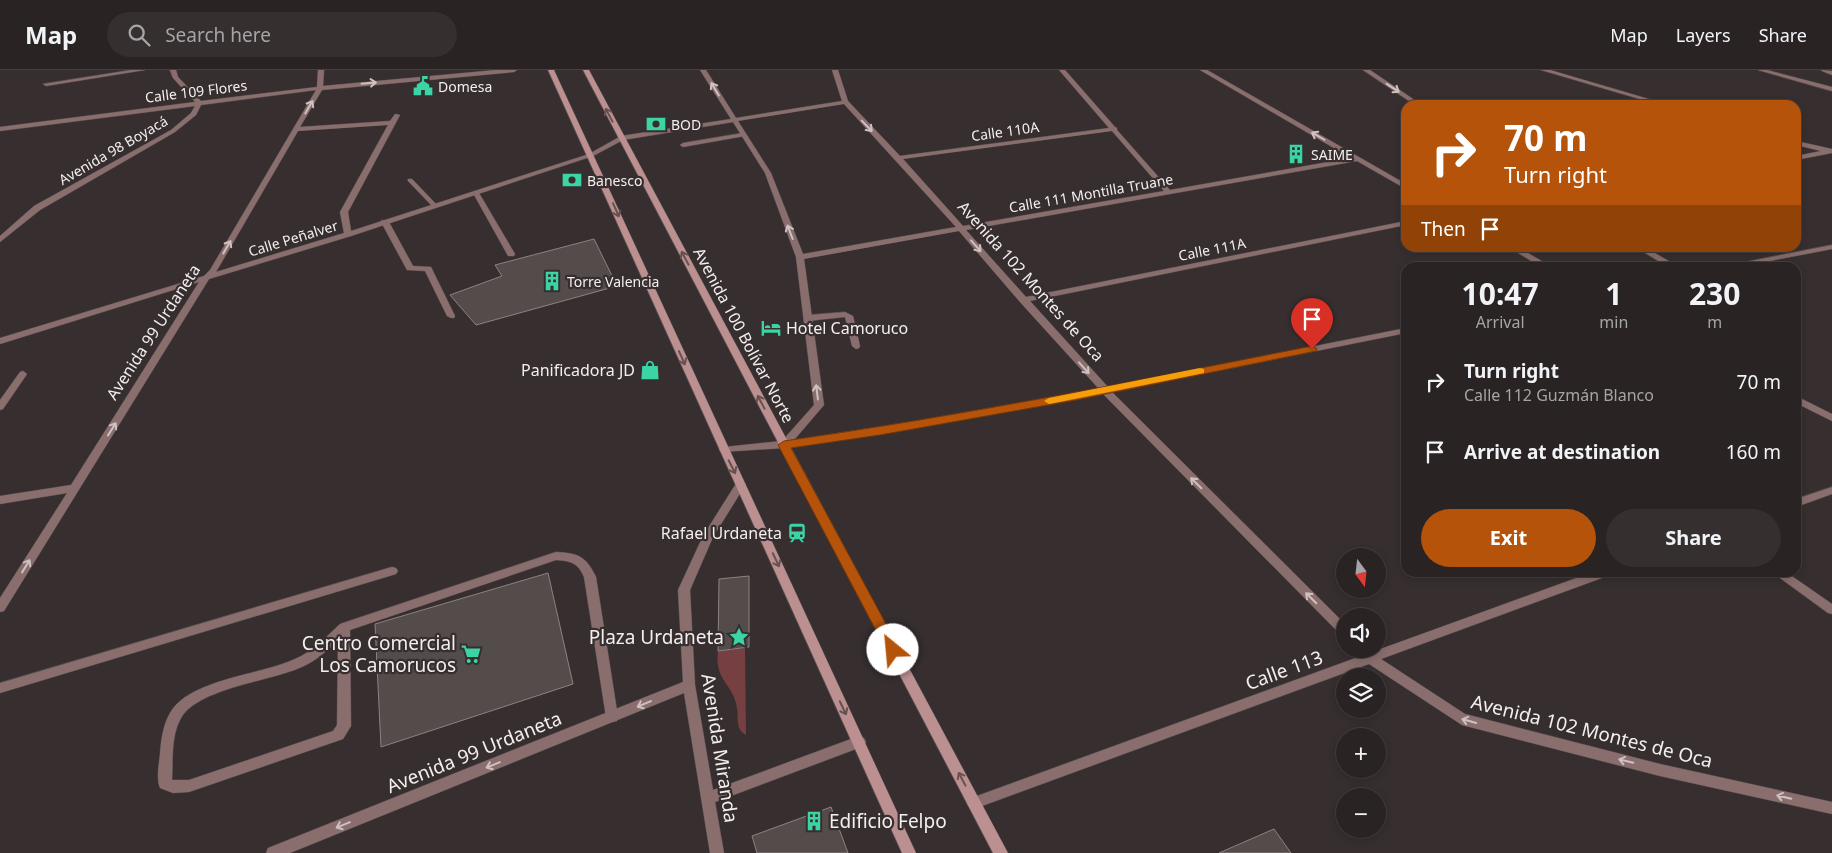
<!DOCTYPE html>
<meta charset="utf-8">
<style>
:root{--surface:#292323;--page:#352f30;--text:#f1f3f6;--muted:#a5a4a6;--line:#454041;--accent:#b45309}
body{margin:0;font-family:"Noto Sans",sans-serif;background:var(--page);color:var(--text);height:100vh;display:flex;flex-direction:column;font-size:19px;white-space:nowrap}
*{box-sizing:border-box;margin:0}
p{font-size:16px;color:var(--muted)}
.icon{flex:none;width:28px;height:28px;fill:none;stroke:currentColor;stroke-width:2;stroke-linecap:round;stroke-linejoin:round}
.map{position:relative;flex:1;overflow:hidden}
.drawer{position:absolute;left:1401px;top:192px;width:400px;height:315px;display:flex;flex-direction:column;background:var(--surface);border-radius:15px;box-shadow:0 2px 8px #0003,0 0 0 1px var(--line)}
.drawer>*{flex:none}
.top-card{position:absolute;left:1401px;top:30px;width:400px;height:152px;border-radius:15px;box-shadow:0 2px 8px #0003,0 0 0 1px var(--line);background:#b45309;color:#fff;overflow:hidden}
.needle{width:32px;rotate:165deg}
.buttons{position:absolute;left:1336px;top:478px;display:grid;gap:10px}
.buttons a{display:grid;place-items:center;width:50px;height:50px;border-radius:50%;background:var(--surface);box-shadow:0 2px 8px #0003,0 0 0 1px var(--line);font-size:25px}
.pin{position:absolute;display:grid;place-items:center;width:42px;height:42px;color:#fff;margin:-51px -21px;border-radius:50% 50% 50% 0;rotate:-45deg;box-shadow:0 0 5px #0007}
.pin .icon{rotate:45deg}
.me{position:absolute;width:55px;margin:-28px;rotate:332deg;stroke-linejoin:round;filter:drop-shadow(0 0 4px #0008)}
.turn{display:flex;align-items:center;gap:18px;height:105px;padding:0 20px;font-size:22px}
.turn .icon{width:65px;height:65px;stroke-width:2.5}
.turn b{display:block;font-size:35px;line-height:42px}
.then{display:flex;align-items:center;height:48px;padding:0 20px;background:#0003;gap:10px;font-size:19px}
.eta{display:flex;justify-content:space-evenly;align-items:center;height:85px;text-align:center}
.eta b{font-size:30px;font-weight:700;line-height:35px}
.cta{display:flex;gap:10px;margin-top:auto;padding:10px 20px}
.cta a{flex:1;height:58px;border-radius:30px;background:var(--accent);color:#fff;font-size:20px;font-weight:700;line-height:58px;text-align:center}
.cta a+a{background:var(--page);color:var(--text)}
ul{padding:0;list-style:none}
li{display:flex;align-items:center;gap:15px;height:70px;padding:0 20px}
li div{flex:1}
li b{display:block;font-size:19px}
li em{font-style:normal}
header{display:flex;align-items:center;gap:30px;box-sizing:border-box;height:70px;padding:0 25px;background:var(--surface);border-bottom:1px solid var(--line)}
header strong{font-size:24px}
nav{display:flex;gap:28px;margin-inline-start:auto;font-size:18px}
.search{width:350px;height:45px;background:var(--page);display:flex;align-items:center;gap:12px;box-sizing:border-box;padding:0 18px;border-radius:28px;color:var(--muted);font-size:19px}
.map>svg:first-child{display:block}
.green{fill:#764043}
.building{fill:#544b4b;stroke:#8c8282}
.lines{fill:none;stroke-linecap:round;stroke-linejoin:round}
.service-casing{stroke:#554e4e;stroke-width:1}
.minor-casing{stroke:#554e4e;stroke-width:1}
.tertiary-casing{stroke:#554e4e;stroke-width:1}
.secondary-casing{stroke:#554e4e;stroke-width:1}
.service{fill:#8a6e6e;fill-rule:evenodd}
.minor{fill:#8a6e6e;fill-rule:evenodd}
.tertiary{fill:#8a6e6e;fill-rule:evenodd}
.secondary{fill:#bc8f90;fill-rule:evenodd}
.oneway{stroke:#cfc1c1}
.oneway2{stroke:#665151}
.route{fill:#b45309;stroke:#753606}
.slow{fill:#f59e0b}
.labels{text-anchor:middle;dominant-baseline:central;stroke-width:4.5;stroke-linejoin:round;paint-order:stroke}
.far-poi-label{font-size:14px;fill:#f4eeee;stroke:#372f2f;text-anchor:start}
.far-street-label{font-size:14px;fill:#f4eeee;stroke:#372f2f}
.street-label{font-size:16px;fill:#f4eeee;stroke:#372f2f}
.poi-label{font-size:16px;fill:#f4eeee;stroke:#372f2f;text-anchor:end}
.near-poi-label{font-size:19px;fill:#f4eeee;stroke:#372f2f;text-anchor:end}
.near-street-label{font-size:19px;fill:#f4eeee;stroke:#372f2f}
</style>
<header>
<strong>Map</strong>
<div class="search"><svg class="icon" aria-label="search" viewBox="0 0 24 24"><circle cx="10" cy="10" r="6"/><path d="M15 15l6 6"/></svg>Search here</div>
<nav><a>Map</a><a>Layers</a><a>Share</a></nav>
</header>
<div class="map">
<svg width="1832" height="783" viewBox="0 0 1832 783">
<rect width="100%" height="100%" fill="#372f2f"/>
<path class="green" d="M745,578l1,87c-11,-6 -7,-16 -9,-27 -3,-24 -23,-27 -19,-57z"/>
<path class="building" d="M594,169l23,47 -141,39 -26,-30 52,-19 -7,-11z
M548,503l25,111 -192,63 -6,-123z
M749,506v71l-31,4 1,-72z
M831,737l17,46h-91l-5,-17z
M1274,759l17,24h-72z"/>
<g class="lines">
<defs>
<path id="service" d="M131,0h14l-99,16 -3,-2z
M743,63l3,2 -1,1 -62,11 -3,-2 3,-2z
M408,109h4l25,26v2h-4l-25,-26z
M476,121l3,2 36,61 -1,2h-6l-1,-2 -34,-61z
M382,150l7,2 24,44 18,1 24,49 -1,2h-3l-4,-2 -22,-45 -18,-1 -26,-48z
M845,242l8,4 7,30 -1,2 -3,1 -4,-3 -7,-29 -37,4 -4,-3 4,-3z
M556,482c22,1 30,4 40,25l22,140 -1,4 -5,1 -5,-1 -1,-4 -22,-140c-6,-14 -13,-16 -28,-17l-206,70 1,96 -8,13 -154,53 -16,1 -13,-5c-4,-9 -1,-24 0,-34 1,-14 3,-29 10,-41 19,-34 91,-38 125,-54 17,-7 31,-22 45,-35zM338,570l-1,85 -4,6 -144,49h-17c1,-19 -1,-43 8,-60 15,-32 94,-39 124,-54 13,-6 24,-16 34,-26z
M392,497l4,1 2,3 -2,3 -396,119v-10z"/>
<path id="minor" d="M170,0h6l2,7 23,24 116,-14 1,-17h6l-1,16 173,-16h21l-3,2 -192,18 -22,37 90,-6 5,-7 5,1 -52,97 3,19 238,-77 32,-18 110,-17 -31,-49h6l30,48 106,-17 -10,-31h6l10,31 52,55 209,-28 -50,-58h6l50,57 2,1v2l53,60 181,-32 -151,-88h7l199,114v5l-49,-28 -391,69 60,67 380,-76v4l-376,76 78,86 298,-59v5l-294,59 233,232v13l-4,-2 -238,-241 -113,21 -133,22 -73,11 -63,4 -2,-2 2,-2 3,-1 58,-6 32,-36 -18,-148 -31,-84 -32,-51 -110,18 -30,16 -242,80 -142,43 -205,332 -4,1v-14l67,-105 -67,11v-8l71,-11 128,-203 -199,62v-6l204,-62 6,-6 106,-180 -115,15 -5,10 -21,17 -135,78 -40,32v-6l34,-30 137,-76 20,-17 4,-7 -195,25v-4l195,-25 -22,-24zM844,34l112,123 -153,27 -32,-81 -33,-52zM388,55l-48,87 4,21 -128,39 82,-141zM1112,61l52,60 -201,35 -60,-67zM959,161l61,71 79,87 -176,31 -129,20 30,-35 -20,-146z
M1363,0h7l52,35h-7z
M1541,0h9l119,35h-9z
M1758,0h9l65,17v4z
M1796,71l36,8v4l-36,7v-4l25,-5 -25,-6z
M1832,175v4l-99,19h-19z
M1510,178h9l35,20h-11z
M1637,178h9l35,20h-11z
M23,301l4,3 -24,35 -3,1v-10l20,-28z
M1796,326l36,18v7l-36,-18z
M741,411l5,3 -33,53 -23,53 5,95 18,105 146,-54 5,2 2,4 -2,4 -149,56 9,51h-14l-26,-160 -394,160h-24l2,-5 415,-166 -5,-92 25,-54 34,-54z
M1832,417v7l-36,13v-8z
M1593,502h18l-1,3 -229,84 84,55 195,50 172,38v12l-172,-38 -198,-51 -93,-61 -395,145 -5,-2 -2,-4 2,-4 5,-2 387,-141 -6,-7h14l3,3z
M1772,502h14l46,32v10l-4,-1z"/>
<path id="tertiary" d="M1821,0l11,1v4l-10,-4z"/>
<path id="secondary" d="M548,0h6l362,783h-14z
M583,0h6l419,783h-15z"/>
</defs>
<use href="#service" class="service-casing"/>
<use href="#minor" class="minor-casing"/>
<use href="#tertiary" class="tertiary-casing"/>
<use href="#secondary" class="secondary-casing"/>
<use href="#service" class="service"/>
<use href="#minor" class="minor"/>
<use href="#tertiary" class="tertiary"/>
<use href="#secondary" class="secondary"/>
</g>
<defs><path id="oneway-shaft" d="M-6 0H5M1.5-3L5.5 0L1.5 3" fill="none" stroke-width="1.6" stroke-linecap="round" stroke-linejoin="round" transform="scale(1.25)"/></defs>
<g class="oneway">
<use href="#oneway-shaft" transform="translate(369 13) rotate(-5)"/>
<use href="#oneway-shaft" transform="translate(1393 18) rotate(33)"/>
<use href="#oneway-shaft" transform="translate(715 19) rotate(-121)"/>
<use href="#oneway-shaft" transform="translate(309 37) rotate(-60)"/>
<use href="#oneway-shaft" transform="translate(867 56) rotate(46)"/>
<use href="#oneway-shaft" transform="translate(1318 66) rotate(-150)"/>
<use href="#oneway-shaft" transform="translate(790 162) rotate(-111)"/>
<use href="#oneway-shaft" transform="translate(976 176) rotate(49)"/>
<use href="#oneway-shaft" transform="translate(227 177) rotate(-60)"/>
<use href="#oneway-shaft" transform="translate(1084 298) rotate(48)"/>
<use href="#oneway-shaft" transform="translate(817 322) rotate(-97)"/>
<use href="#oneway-shaft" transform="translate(112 359) rotate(-58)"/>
<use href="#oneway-shaft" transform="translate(1196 413) rotate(-135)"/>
<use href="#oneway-shaft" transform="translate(26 496) rotate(-58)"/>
<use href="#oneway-shaft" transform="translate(1311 528) rotate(-135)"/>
<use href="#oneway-shaft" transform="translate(644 634) rotate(157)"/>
<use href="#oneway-shaft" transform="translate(1469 651) rotate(-164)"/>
<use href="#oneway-shaft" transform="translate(1626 691) rotate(-166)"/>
<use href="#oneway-shaft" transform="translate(493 695) rotate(158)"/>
<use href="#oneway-shaft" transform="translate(1784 727) rotate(-167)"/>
<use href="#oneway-shaft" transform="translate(343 755) rotate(158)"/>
</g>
<g class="oneway2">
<use href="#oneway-shaft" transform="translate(609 45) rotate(-118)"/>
<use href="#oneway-shaft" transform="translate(616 140) rotate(66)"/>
<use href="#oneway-shaft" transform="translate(685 188) rotate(-118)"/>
<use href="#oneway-shaft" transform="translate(682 288) rotate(66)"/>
<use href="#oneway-shaft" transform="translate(761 332) rotate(-118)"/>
<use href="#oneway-shaft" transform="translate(732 397) rotate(63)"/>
<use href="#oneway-shaft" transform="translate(776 490) rotate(65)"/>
<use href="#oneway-shaft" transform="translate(843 638) rotate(65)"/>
<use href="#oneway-shaft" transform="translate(962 709) rotate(-118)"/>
</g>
<path class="route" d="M1312,276l5,3 -1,2 -240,49 -196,35 -89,13 109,202 -2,3 -5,2 -5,-2 -110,-208 6,-4c177,-25 352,-60 528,-95z"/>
<path class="slow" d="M1200,298l4,1v4l-155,31 -5,-3 5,-3z"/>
<defs>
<symbol id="civic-bare" viewBox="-9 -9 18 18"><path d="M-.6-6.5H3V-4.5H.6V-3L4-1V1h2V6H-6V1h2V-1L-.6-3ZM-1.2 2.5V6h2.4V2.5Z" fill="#3ad4a5" stroke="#372f2f" stroke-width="2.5" paint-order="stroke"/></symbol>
<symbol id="bank-bare" viewBox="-9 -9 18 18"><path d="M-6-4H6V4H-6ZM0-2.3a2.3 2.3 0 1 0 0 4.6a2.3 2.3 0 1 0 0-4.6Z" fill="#3ad4a5" stroke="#372f2f" stroke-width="2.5" paint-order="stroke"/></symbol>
<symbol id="building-bare" viewBox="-9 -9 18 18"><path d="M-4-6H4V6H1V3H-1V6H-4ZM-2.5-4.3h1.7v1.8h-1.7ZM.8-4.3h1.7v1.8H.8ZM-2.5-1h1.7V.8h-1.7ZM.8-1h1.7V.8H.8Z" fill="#3ad4a5" stroke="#372f2f" stroke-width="2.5" paint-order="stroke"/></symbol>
<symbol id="hotel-bare" viewBox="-9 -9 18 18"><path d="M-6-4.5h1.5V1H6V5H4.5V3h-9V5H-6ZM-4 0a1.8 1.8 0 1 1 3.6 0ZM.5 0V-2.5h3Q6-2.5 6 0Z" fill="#3ad4a5" stroke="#372f2f" stroke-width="2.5" paint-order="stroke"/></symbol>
<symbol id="shop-bare" viewBox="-9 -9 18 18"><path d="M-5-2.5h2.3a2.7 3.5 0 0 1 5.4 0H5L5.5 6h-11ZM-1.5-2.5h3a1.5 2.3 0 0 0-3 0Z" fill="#3ad4a5" stroke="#372f2f" stroke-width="2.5" paint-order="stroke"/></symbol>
<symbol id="station-bare" viewBox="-9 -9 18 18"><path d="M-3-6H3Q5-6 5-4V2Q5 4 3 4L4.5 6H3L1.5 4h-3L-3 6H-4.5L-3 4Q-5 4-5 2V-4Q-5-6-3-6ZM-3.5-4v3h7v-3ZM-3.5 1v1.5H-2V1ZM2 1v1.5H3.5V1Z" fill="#3ad4a5" stroke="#372f2f" stroke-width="2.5" paint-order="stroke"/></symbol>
<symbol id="sight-bare" viewBox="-9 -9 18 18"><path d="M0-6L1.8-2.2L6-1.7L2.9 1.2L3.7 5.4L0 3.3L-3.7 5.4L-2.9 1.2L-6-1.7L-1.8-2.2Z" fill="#3ad4a5" stroke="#372f2f" stroke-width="2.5" paint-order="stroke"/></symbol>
<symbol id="supermarket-bare" viewBox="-9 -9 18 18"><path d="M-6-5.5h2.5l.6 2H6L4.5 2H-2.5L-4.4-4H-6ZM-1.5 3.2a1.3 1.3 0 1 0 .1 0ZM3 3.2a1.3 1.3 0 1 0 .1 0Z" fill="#3ad4a5" stroke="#372f2f" stroke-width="2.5" paint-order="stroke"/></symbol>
</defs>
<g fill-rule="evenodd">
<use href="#civic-bare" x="409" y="2" width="28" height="28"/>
<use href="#bank-bare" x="642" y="40" width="28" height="28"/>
<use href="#building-bare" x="1282" y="70" width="28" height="28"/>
<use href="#bank-bare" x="558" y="96" width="28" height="28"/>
<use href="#building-bare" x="538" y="197" width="28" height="28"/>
<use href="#hotel-bare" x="757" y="244" width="28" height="28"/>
<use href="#shop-bare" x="636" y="286" width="28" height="28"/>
<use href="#station-bare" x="783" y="449" width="28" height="28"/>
<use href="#sight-bare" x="725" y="553" width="28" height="28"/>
<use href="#supermarket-bare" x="457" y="570" width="28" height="28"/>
<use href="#building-bare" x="800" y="737" width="28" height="28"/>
</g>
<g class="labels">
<g class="far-poi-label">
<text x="438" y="16">Domesa</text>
<text x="671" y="54">BOD</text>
<text x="1311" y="84">SAIME</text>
<text x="587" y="110">Banesco</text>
<text x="567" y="211">Torre Valencia</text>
</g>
<g class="far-street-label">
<text transform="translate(196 21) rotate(-7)">Calle 109 Flores</text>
<text transform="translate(1005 61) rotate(-8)">Calle 110A</text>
<text transform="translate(113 80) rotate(-30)">Avenida 98 Boyacá</text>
<text transform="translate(1091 123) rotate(-10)">Calle 111 Montilla Truane</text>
<text transform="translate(293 168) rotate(-17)">Calle Peñalver</text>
<text transform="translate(1212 179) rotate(-11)">Calle 111A</text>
</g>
<g class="street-label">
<text transform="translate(1031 211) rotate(48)">Avenida 102 Montes de Oca</text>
<text transform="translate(153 262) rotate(-57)">Avenida 99 Urdaneta</text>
<text transform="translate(744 265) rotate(62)">Avenida 100 Bolívar Norte</text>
</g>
<g class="poi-label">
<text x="786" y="258" text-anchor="start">Hotel Camoruco</text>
<text x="635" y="300">Panificadora JD</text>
<text x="782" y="463">Rafael Urdaneta</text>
</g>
<g class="near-poi-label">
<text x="724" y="567">Plaza Urdaneta</text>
<text x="456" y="573">Centro Comercial<tspan x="456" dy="22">Los Camorucos</tspan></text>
<text x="829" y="751" text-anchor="start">Edificio Felpo</text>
</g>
<g class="near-street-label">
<text transform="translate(1284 600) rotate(-20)">Calle 113</text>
<text transform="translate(1592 661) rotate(14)">Avenida 102 Montes de Oca</text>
<text transform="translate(720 678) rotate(81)">Avenida Miranda</text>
<text transform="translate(474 682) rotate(-22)">Avenida 99 Urdaneta</text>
</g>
</g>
</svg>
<div class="buttons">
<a><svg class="needle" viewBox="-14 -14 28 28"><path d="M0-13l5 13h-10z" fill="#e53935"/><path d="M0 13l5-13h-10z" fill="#a5a4a6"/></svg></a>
<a><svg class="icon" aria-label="sound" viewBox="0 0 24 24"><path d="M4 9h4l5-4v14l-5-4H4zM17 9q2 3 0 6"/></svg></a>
<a><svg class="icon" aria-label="layers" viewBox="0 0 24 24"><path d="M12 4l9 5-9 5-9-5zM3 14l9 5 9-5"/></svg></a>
<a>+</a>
<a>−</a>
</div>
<div class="pin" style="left:1312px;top:279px;background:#d93025"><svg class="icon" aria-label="arrive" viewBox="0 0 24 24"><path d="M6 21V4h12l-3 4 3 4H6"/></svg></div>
<svg class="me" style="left:893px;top:580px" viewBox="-20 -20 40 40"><circle r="19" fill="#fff"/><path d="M0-13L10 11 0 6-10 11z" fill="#b45309"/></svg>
<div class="top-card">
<div class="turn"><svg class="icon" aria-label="right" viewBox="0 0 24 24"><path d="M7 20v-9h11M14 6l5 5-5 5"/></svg><div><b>70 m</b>Turn right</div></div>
<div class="then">Then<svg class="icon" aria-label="arrive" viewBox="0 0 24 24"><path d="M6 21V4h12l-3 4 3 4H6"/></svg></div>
</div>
<section class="drawer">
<div class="eta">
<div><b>10:47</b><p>Arrival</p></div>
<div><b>1</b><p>min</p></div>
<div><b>230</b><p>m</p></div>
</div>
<ul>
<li><svg class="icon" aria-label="right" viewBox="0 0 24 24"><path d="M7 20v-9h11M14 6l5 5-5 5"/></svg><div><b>Turn right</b><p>Calle 112 Guzmán Blanco</p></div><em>70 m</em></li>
<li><svg class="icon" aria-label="arrive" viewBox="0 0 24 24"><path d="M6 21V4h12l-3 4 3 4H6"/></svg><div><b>Arrive at destination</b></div><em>160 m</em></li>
</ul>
<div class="cta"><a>Exit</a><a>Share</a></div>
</section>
</div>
